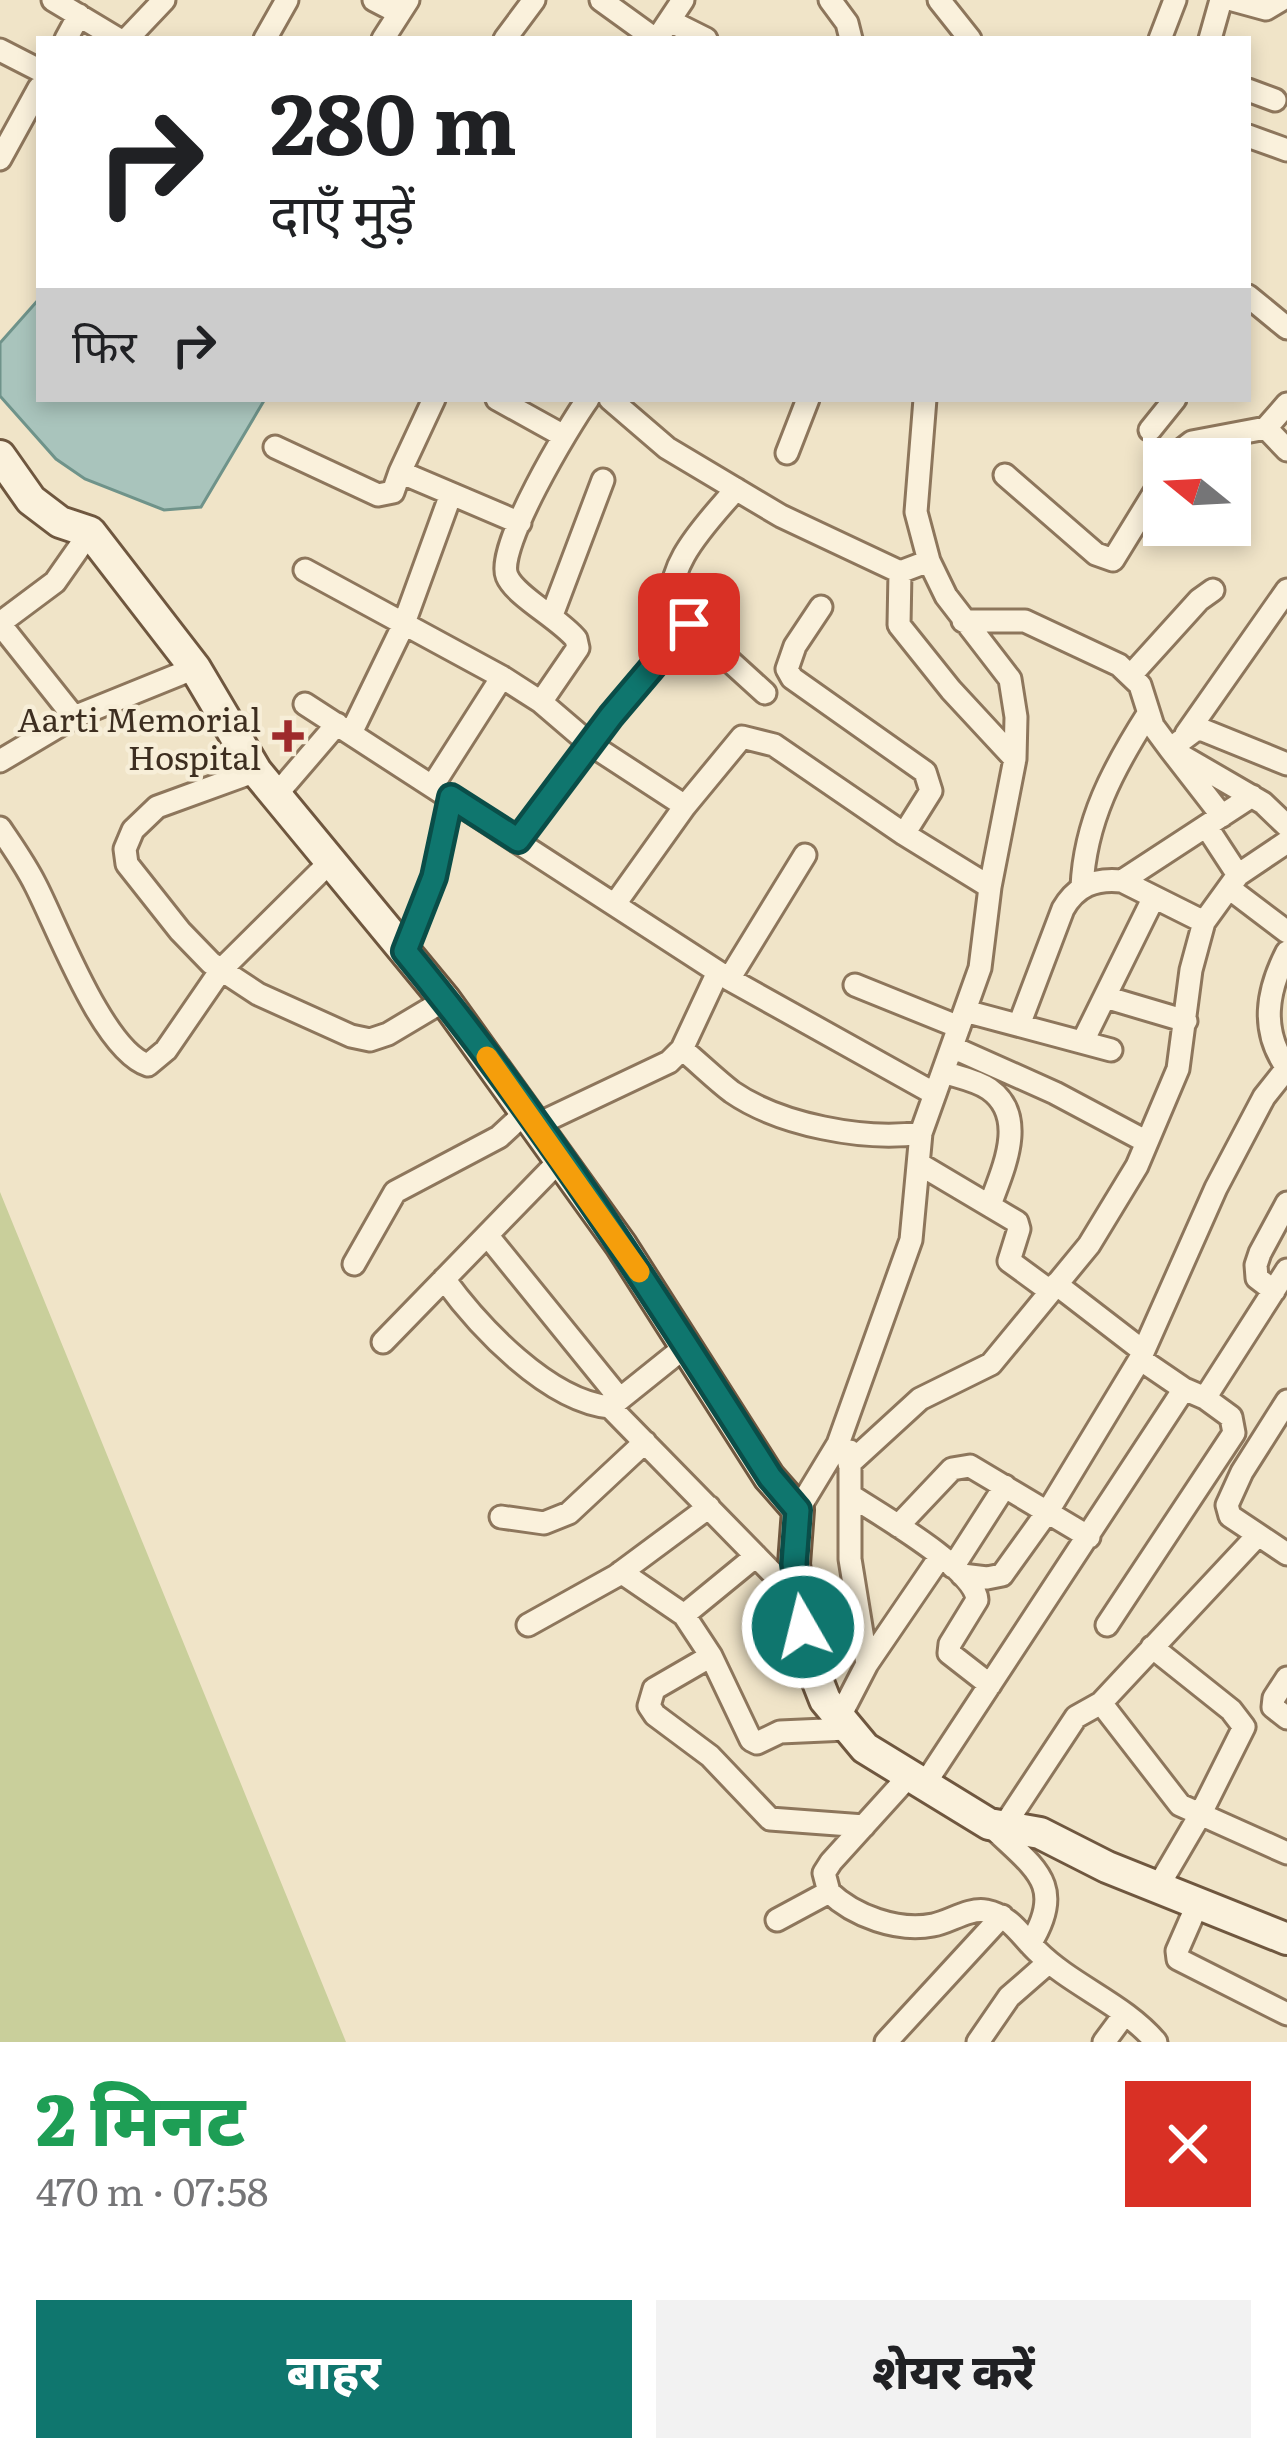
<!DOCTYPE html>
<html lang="hi">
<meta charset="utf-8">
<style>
:root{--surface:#fff;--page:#f2f2f2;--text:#202124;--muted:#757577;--accent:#0f766e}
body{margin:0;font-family:Literata,"Noto Sans Devanagari",serif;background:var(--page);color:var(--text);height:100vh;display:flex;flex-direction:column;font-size:45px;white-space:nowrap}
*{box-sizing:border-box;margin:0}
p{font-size:39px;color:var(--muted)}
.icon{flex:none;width:66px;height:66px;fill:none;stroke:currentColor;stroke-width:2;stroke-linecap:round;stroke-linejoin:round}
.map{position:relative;height:2042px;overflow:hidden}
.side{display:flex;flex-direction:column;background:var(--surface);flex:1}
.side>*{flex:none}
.top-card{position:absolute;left:36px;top:36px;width:1215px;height:366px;border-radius:0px;box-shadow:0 6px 18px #0003;background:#fff;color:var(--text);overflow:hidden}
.needle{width:78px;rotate:288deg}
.controls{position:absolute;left:1143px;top:438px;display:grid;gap:24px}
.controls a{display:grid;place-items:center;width:108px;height:108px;border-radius:0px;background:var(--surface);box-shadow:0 6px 18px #0003;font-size:60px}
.pin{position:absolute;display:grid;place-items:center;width:102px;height:102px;color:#fff;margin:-51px;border-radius:24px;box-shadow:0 6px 18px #0006}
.me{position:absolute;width:132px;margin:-66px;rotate:352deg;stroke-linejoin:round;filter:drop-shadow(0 0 9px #0008)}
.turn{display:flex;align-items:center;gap:42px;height:252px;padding:0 36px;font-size:54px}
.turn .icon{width:156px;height:156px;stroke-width:2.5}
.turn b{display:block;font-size:84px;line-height:102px}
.then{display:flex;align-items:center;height:114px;padding:0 36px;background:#0003;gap:24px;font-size:45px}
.round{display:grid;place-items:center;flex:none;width:126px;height:126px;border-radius:0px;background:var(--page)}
.head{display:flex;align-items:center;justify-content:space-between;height:204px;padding:0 36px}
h1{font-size:72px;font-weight:800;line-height:90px;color:#1e9e55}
.primary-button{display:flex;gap:24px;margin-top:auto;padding:24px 36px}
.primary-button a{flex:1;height:138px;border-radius:0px;background:var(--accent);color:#fff;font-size:48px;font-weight:800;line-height:138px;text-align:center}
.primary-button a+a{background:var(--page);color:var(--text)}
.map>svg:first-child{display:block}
.green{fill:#c9cf9b}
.water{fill:#a9c4bc;stroke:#6f938a;stroke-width:3}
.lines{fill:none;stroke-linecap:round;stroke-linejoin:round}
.street-casing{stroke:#8d765c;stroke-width:27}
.secondary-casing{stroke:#6f573f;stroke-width:36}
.street{stroke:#faf1dc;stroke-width:21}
.secondary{stroke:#faf1dc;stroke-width:30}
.route-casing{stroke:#0a4d48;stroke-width:30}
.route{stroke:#0f766e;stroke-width:21}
.slow{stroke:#f59e0b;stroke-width:21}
.poi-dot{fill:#9e2a2b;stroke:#f7eed8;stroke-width:4.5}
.labels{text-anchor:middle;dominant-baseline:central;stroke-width:9;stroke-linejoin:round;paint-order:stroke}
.poi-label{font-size:33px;fill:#3d2e20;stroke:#f7eed8;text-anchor:end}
</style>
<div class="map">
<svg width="1287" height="2042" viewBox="0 0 1287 2042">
<rect width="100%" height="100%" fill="#f0e4c8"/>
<path class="green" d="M0,1192l346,850h-346z"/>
<path class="water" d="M39,299v100h226l-64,108 -37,3 -79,-31 -29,-20 -56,-63v-53z"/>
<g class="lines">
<defs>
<path id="street" d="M53,0l65,39
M374,0l25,13
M601,0l54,39
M830,0l17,23 4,16
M939,0l31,39
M1233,0l33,9 15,-9
M670,21l36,18
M66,39l13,-24
M127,39l37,-39
M265,39l22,-39
M383,39l25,-39
M505,39l29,-39
M657,39l26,-39
M1160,39l15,-39
M1210,39l11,-39
M0,50l39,20
M1248,90l27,10
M1248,136l39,14
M0,159l39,-71
M1248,296l39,32
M497,399l65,36
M610,399l57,49 114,68 119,56 29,-11
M1287,404l-21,24 21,22
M1150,430l25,-31
M275,447l103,48 15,-3 7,-20 120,51
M787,453l21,-54
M1170,459l22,-17 74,-14
M400,472l34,-73
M1005,475l91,79 17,6 51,-83
M736,489c-24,29 -80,82 -59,124l88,80
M305,570l197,107 39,25 49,42 95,62
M900,572l-1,53 52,65 64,69
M821,607l-26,39 -8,23 5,9 133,94 6,19 -27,43
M552,615l51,-135
M963,621h62l94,44 21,20 13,41 17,23 93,54 24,23
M0,623l55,-41 35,-50
M0,624l74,93
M1132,674l67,-74 14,-10
M541,702l37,-54 -2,-9c-16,-20 -61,-43 -69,-63 -12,-28 63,-152 81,-177
M305,704l424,275 206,115
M351,733l52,-107 48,-132
M1186,734l101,-144
M0,761l74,-44 121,-49
M256,771l-99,36 -24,23 -8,19 2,15 53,67 31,32 47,31 93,42 19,4 18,-6 57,-34
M433,785l69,-108
M276,795l61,-71
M1222,816l-52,-67 28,-21 89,36
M1206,826l32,49
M0,828c12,18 25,36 35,56 22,42 68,167 113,181l18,-15 55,-80 110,-109
M518,840l93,-124 78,-92
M1122,881l130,-85
M1082,887c3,-66 31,-118 66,-173
M1229,888l58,44
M615,904l70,-98 57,-69 32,8 130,89 86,53
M405,951l29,-74 17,-80
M1287,952c-20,39 -27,78 0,116
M729,979l76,-124
M855,985l104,42
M1105,997l81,24
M965,1011l146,39
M1019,1025l44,-116c13,-23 32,-31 59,-28l82,41
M1083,1041l71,-144
M952,1047l103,46 92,49
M682,1049c17,14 33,30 50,43 48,33 132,49 189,41
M943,1072c15,5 33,8 46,17 40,28 13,82 1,116
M536,1125l133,-63 13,-13 36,-77
M921,1165l96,57 2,7 -10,32 41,30
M487,1235l133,164
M354,1264l41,-72 104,-55 28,-26
M444,1279c35,48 104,122 166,128
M1056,1284l87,67
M1274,1291l-17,-13 -1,-13 4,-12 27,-50
M383,1342l178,-183
M686,1346l-76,61 189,193
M1140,1359l44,30 21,9 82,-128
M1287,1401l-45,71 -15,33 3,11 57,38
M850,1451v108l17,105
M849,1464l71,-65 71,-35 98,-119 48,-79 41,-97 13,-99 13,-48 34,-47 49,-33
M850,1495c27,18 126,74 127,105l-27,44 -1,9 41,32
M798,1510l40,-66 73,-204 10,-107 59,-165 10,-81 25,-128 1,-42 -6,-38 -64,-83 -17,-35 -13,-49 9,-113
M501,1517l43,6 25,-10 76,-71
M898,1526l54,-57 18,-3 119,71
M953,1567l52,-81
M621,1572l63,43 27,41 40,84 6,3 23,-11 67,-3
M962,1575l25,3 15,-3 46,-64 92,-152 76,-171 48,-91 23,-29
M684,1615l72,-59
M528,1625l88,-49 93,-69
M1107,1625l127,-192 -3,-16 -26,-19
M1152,1647l79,63 13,17 -44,88 -41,70
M711,1656l-57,33 -5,17 6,9 55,41 60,63 94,7
M1287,1678l-13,20 -1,9 14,11
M1101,1703l79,102 107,48
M838,1720l29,-56 73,-107
M909,1776l-78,86 -7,11 5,19c25,24 69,40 104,33 17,-3 35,-17 53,-14 25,5 34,24 51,40 35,35 87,53 119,91
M924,1785l260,-396
M989,1824c43,43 79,59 41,120
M1004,1826l72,-109 25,-14 157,-168
M1198,1903l-21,48 1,8 109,55
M777,1920l52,-28
M886,2042l116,-126
M978,2042l31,-45 40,-35
M1104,2042l20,-27"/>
<path id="secondary" d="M0,456l31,44 29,22 30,10 105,136 61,103 189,229 176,245 148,232 29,33 -4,54 13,90 18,46 40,48 124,76 51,9 67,34 180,72"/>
</defs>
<use href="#street" class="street-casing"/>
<use href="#secondary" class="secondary-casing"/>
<use href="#street" class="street"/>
<use href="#secondary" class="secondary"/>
</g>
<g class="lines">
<defs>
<path id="route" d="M689,624l-78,92 -93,124 -67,-43 -17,80 -29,74c136,165 251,346 365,526l28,33 -4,54 9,63"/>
</defs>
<use href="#route" class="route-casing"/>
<use href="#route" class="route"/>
<path class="slow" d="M487,1057l152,215"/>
</g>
<path class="poi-dot" d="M282 718h12v12h12v12h-12v12h-12v-12h-12v-12h12z"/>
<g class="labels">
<g class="poi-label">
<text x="261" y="717">Aarti Memorial<tspan x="261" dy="38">Hospital</tspan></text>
</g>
</g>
</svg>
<div class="controls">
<a><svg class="needle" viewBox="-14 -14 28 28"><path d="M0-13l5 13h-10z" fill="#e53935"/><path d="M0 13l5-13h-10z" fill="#757577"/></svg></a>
</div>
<div class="pin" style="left:689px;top:624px;background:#d93025"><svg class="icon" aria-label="arrive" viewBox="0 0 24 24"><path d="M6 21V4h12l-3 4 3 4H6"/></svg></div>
<svg class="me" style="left:803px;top:1627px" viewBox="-20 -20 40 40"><circle r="17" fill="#0f766e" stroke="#fff" stroke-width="3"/><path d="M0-11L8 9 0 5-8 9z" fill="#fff"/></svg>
<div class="top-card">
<div class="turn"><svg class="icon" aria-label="right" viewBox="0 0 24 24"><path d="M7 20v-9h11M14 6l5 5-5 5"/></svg><div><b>280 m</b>दाएँ मुड़ें</div></div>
<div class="then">फिर<svg class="icon" aria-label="right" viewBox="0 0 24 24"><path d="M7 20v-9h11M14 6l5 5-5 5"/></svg></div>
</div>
</div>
<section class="side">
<div class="head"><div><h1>2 मिनट</h1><p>470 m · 07:58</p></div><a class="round" style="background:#d93025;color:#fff"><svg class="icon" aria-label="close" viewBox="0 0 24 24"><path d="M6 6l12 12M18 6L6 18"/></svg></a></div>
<div class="primary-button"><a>बाहर</a><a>शेयर करें</a></div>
</section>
